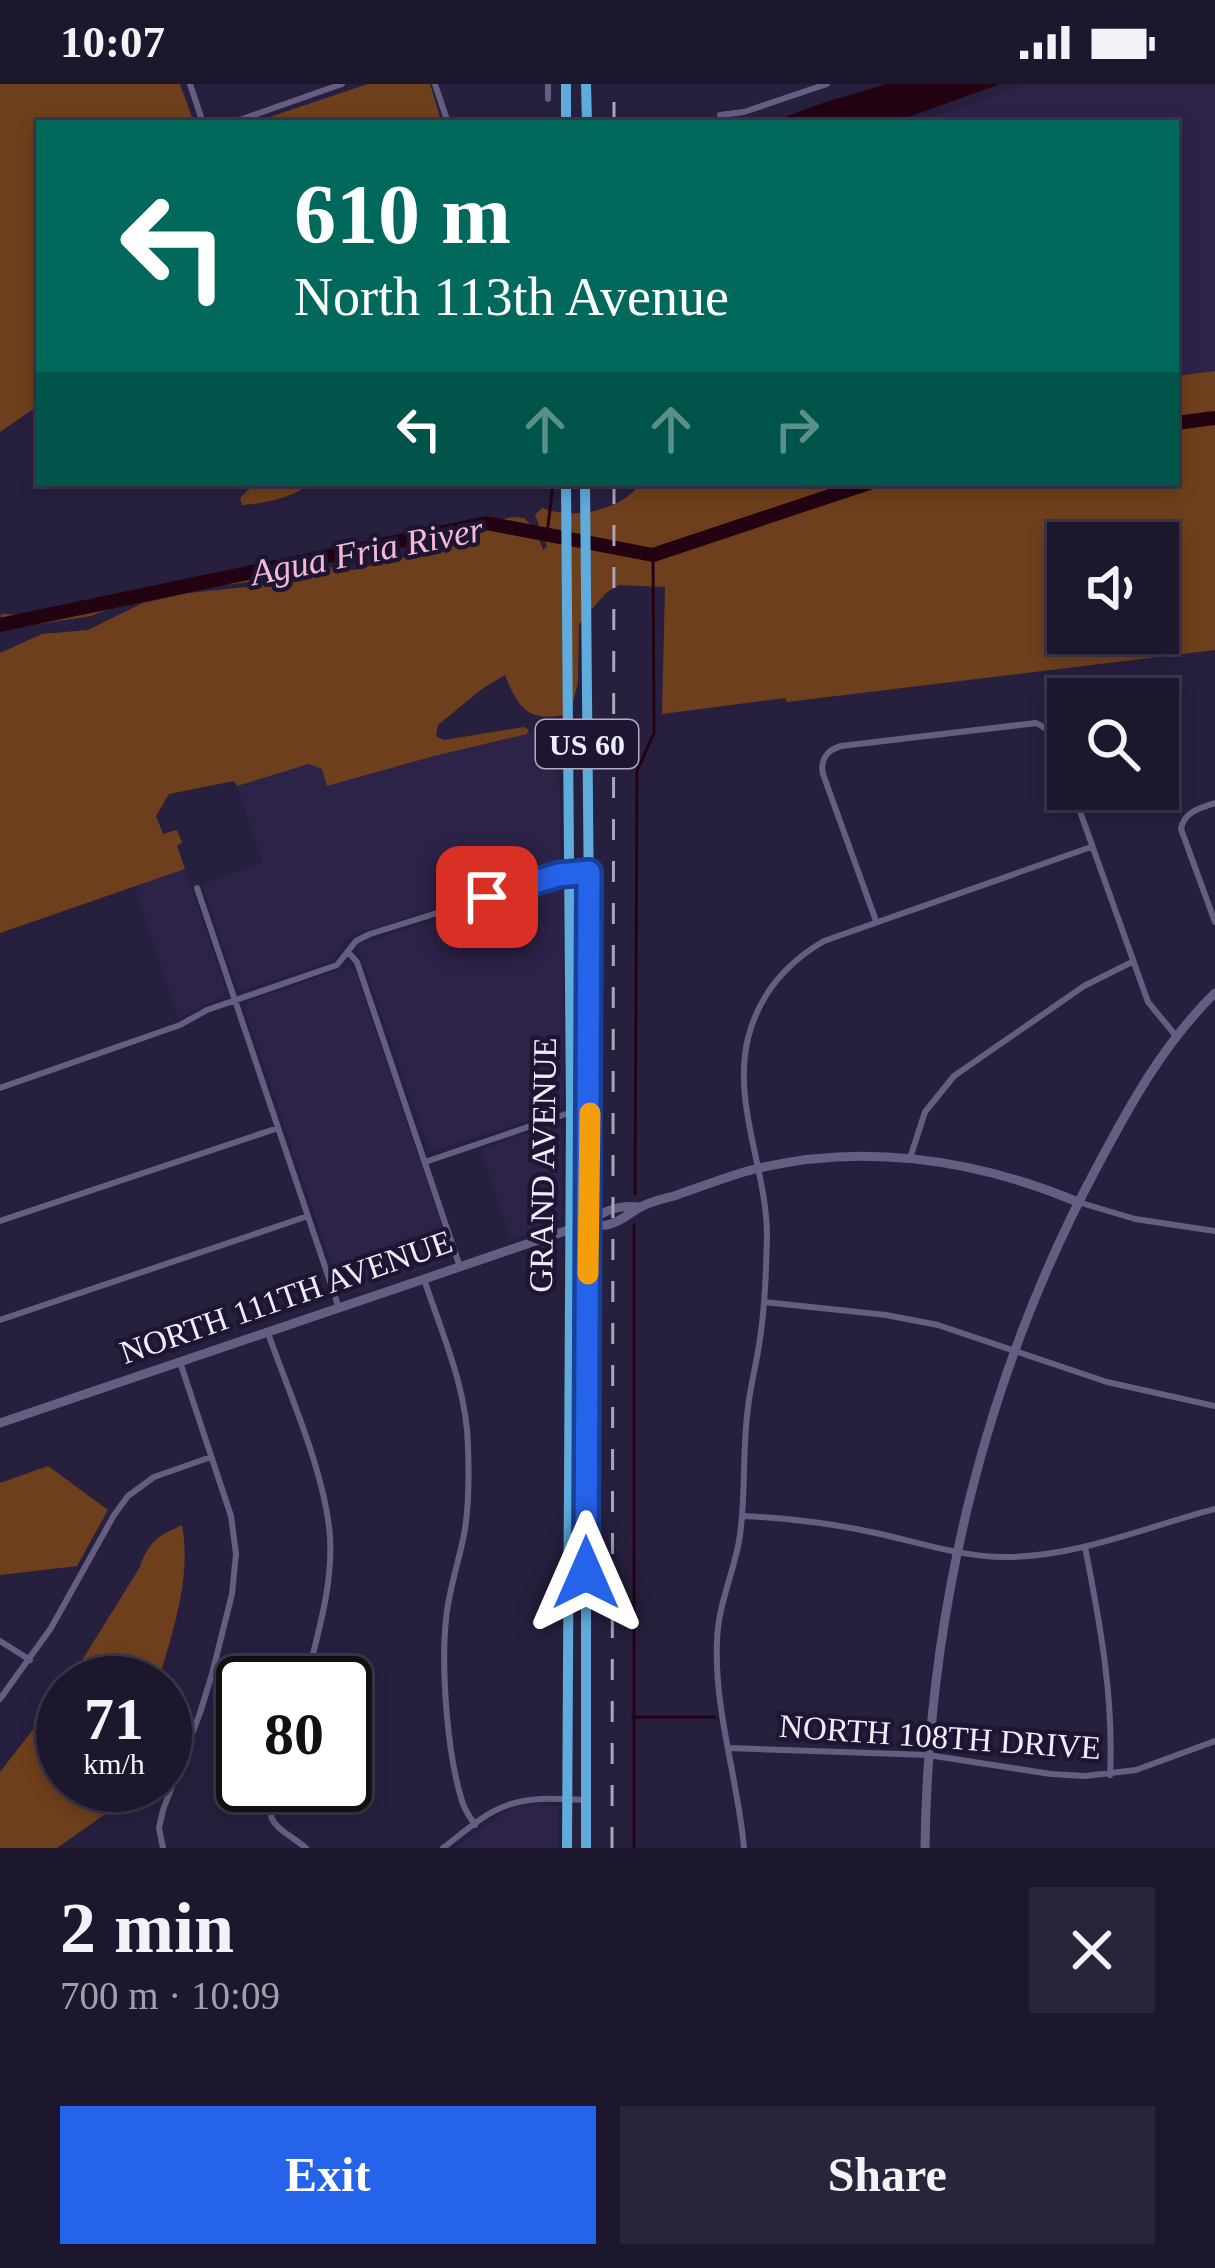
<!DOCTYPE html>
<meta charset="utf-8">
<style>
:root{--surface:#1d172e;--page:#2a243a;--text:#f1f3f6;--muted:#a09faa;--line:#3b364a;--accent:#2563eb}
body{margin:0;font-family:"Times New Roman",serif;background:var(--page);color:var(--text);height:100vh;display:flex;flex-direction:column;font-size:45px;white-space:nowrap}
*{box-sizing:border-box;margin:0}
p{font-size:39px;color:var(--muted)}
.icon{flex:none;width:66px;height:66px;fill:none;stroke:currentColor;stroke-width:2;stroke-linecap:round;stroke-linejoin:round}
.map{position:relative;height:1764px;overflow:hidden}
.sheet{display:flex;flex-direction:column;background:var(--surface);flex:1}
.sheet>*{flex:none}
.top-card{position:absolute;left:36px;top:36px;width:1143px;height:366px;border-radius:0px;box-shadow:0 6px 18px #0003,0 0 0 3px var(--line);background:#00695c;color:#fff;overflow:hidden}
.buttons{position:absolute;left:1047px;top:438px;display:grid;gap:24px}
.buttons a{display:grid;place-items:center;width:132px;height:132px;border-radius:0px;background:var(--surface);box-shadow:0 6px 18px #0003,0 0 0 3px var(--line);font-size:60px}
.speed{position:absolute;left:36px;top:1572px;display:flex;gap:24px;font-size:60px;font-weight:700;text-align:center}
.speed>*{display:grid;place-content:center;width:156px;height:156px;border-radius:50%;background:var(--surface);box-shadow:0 6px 18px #0003,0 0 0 3px var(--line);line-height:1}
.speed small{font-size:30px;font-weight:400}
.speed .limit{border:6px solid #111;border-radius:18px;background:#fff;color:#111}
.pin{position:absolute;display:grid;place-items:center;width:102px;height:102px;color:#fff;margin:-51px;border-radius:24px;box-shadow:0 6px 18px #0006}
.me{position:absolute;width:132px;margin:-66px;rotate:0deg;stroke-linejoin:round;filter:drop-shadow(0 0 9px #0008)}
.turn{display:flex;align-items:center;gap:42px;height:252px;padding:0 60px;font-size:54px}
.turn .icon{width:156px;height:156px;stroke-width:2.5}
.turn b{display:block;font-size:84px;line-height:102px}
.lanes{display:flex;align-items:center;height:114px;padding:0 60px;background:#0003;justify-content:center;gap:60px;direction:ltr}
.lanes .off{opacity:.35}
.round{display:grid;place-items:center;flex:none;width:126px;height:126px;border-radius:0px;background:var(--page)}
.head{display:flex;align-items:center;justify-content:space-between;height:204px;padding:0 60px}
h1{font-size:72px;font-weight:700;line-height:90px}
.cta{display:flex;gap:24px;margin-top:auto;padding:24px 60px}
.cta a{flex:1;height:138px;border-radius:0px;background:var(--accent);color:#fff;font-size:48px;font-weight:700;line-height:138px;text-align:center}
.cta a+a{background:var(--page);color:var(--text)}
.status{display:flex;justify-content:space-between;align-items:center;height:84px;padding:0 60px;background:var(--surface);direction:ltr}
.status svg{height:33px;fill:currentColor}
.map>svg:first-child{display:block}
.built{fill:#2d2248}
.green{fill:#6e3f1c;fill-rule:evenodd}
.water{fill:#230312}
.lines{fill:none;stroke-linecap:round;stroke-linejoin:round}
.stream{stroke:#230312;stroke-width:3}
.river{stroke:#230312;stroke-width:14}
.minor{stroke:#665e82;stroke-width:6}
.tertiary{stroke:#665e82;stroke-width:9}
.trunk{stroke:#5eabdc;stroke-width:10}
.rail{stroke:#aba5bb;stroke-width:3;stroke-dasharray:21 21;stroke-linecap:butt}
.route-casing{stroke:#184099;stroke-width:30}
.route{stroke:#2563eb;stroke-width:21}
.slow{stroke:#f59e0b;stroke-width:21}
.labels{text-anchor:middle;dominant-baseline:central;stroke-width:9;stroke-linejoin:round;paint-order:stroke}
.shield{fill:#1e1533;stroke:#b1acc0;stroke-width:3}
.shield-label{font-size:30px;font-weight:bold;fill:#f0ecfd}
.street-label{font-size:33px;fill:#f0ecfd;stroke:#1e1533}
.water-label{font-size:36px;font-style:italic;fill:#f4bad0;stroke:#1e1533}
</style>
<div class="status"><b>10:07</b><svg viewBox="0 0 49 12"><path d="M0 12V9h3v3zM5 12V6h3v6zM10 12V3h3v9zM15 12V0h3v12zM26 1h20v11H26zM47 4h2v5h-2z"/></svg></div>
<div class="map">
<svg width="1215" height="1764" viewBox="0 0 1215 1764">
<rect width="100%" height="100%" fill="#271f3e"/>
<path class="built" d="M1025,0h190v287l-39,5v-253h-258z
M557,643l-3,46 6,14 1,66 -6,14 -6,5 -194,62 -8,5 -14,21 -13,5 -76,25 -7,-3 -35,-103 60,-22 -25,-76 72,-22 13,5 5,16 107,-29z
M185,785l41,121 -2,5 -45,24 -44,-132z
M547,799l9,1 7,8 1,210 -7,9 -127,41 -71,-201v-5l4,-3z
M347,883l8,3 96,282 -5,9 -94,32 -8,-1 -5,-5 -95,-280 4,-6z
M553,1040l8,4 2,6 -1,83 -9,8 -42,14 -30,-90z
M536,1721l22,1v42h-104l52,-36 13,-6z"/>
<path class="green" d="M0,0h180l14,39h-155v282l-39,27z
M368,0h62l12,39h-190z
M1215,287v279l-428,52 -2,-4 -123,16 3,-127 -46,-2 -13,8 -27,31 -1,59 -8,31c-40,8 -50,-1 -65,-39l-23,14 -44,36 -2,11 8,4 80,-13 5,3 -2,4 -93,22 -107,30 -5,-17 -13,-5 -72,22 -3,-5 -65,13 -13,22 7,18 14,-4 5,12 -5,4 8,23 -185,64v-280l42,-19 46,-4 55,-27 45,-10 107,-11 31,-15 28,3 87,-22 29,-19 41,-12 13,1 12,12 7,20 4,-4 -12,-31 7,-7c32,12 79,3 99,-25h535v-107zM1068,459h90v90h-90z
M255,399h57c-18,14 -47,21 -70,22l-2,-7z
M462,442c-40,17 -95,25 -138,34 -13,2 -23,10 -35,14 -30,9 -64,10 -95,15l14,-9 73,-12 39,-14 103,-25z
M138,513l-47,19 -91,14 1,-16 33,1 30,-7 33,-1z
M48,1382l60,44 -31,56 -77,9v-92z
M182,1441c10,52 -10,109 -24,158h-90l72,-116c8,-25 18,-31 42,-42z
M63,1607v94h56l-11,27 -51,36h-57v-76z"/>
<path class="water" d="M887,0h113l-108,39h-124l58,-21z"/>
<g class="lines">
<path class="stream" d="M547,451l6,-52
M635,1110l2,-423 17,-38 -1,-178
M633,1633h82
M634,1764v-623"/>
<path class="river" d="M1176,339l39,-5
M0,541l486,-102 167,32 216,-72"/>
<path class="minor" d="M190,0l13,39
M435,0l13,39
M548,15v-15
M720,31l24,-3 83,-28
M231,39l111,-39
M1072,705l76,213 28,34
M1215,719c-14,5 -31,8 -34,26l34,93
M197,804l142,420
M876,837l-53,-147c-3,-14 4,-24 18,-28l195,-23c22,9 25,33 32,54
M348,868l9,10 103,305
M0,1004l180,-63 27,-15 130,-45 19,-24 14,-7 185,-58 16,-4h16
M910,1074l15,-46 29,-36 130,-90 48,-24
M425,1078l144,-49
M1078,1118l57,17 80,12
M0,1137l278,-93
M424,1195c18,55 43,109 44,168 1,26 1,56 -3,82 -5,30 -16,59 -19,90 -5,49 1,134 16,182 2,8 8,16 13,24
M764,1218l122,13 52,10 169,57 108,24
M0,1236l308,-104
M268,1249c21,60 58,142 62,204 3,50 -13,98 -24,146
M743,1432c44,2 86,7 128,16 44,9 92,26 137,25 72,-1 138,-30 207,-48
M1085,1463c15,76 29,151 25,228
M0,1557l30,19
M0,1615l51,-71 63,-113 14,-19 26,-19 57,-20
M728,1664l200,7 123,19 34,2 51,-6 79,-29
M275,1701c-15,40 4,41 31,63
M163,1764l-4,-20 4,-18 37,-97 12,-39 20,-80 4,-40 -5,-38 -51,-154
M443,1764c20,-15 41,-35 65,-43 24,-9 53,-6 78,-5
M744,1764c-6,-69 -30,-137 -27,-207 1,-38 18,-70 23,-106 6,-42 2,-85 8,-127 2,-21 8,-42 11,-63 6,-36 7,-72 8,-109 0,-66 -35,-132 -19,-198 11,-43 38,-75 76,-97l267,-94"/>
<path class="tertiary" d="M589,1139c9,2 10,3 18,2 14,-3 21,-11 32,-17 10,-6 24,-9 35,-12 23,-8 47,-17 70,-24 112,-31 228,-14 334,30
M0,1339l589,-200c15,-14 31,-18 51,-16
M925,1764c3,-237 60,-473 173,-683 33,-62 66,-122 117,-172"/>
<path class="trunk" d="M566,0v39
M586,0l1,39
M566,399l5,629 -4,736
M585,399l5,531 -4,377v457"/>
<path class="rail" d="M614,39v-39
M612,1764l2,-1365"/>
</g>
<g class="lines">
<defs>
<path id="route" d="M487,813l71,-22 31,-3 -3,701"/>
</defs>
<use href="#route" class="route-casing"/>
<use href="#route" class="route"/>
<path class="slow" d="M588,1190l2,-161"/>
</g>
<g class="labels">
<rect class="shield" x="536" y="636" width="102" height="48" rx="9"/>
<g class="shield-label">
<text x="587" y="660">US 60</text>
</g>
<g class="street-label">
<text transform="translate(543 1081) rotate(-89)">GRAND AVENUE</text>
<text transform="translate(286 1213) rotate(-19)">NORTH 111TH AVENUE</text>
<text transform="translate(940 1653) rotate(4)">NORTH 108TH DRIVE</text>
</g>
<g class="water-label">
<text transform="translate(367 467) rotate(-11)">Agua Fria River</text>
</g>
</g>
</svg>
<div class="buttons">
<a><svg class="icon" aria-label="sound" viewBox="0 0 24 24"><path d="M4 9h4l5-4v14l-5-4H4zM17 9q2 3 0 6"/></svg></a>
<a><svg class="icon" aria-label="search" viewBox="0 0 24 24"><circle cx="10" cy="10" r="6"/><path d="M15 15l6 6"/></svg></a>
</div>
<div class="speed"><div>71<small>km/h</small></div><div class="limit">80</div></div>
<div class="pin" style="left:487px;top:813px;background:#d93025"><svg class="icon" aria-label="arrive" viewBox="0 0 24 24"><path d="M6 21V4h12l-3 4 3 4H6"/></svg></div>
<svg class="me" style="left:586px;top:1489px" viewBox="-20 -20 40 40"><path d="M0-17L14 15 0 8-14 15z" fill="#2563eb" stroke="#fff" stroke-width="4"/></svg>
<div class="top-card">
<div class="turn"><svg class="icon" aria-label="left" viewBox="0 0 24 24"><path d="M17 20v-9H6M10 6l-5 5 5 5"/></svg><div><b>610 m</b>North 113th Avenue</div></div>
<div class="lanes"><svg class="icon" aria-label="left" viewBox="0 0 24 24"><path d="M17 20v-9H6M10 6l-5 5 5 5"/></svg><svg class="icon off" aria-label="ahead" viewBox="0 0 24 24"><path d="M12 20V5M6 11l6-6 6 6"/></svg><svg class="icon off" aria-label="ahead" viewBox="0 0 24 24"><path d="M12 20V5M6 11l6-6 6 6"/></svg><svg class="icon off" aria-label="right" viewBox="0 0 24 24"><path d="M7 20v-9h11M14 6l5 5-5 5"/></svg></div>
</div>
</div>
<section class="sheet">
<div class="head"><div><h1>2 min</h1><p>700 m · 10:09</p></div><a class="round"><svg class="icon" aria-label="close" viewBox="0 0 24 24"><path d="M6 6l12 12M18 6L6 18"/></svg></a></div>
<div class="cta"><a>Exit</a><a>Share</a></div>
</section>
